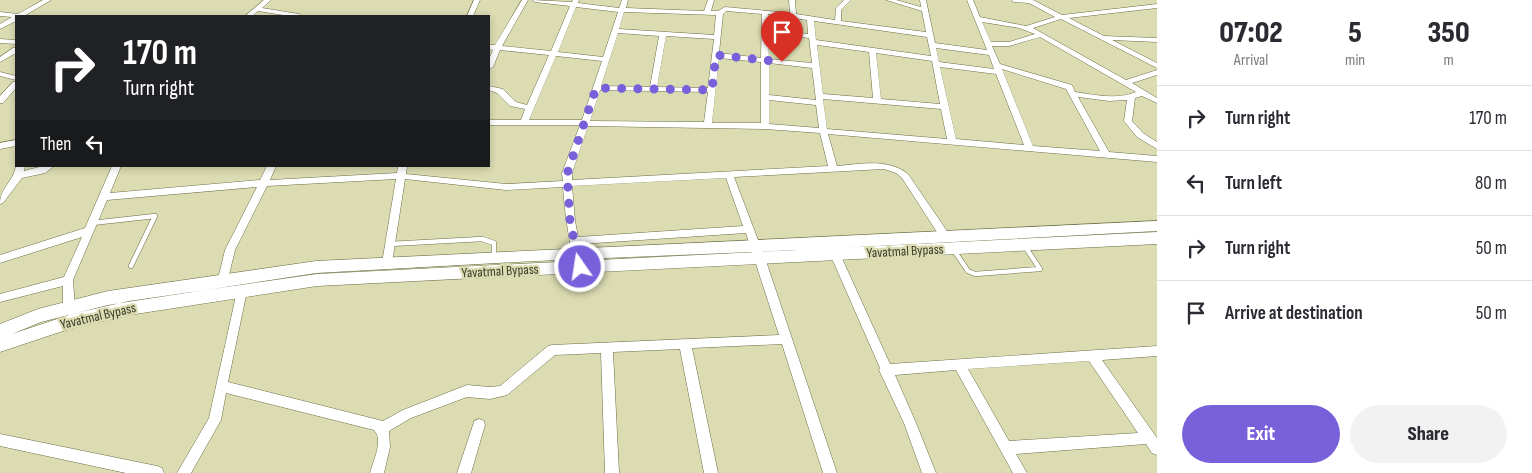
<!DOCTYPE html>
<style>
:root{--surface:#fff;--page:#f2f2f3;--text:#2b2b33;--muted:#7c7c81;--line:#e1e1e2;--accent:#7960db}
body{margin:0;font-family:"Sofia Sans Condensed",sans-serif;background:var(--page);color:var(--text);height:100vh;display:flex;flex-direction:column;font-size:19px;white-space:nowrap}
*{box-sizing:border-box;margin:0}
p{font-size:16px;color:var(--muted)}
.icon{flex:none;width:28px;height:28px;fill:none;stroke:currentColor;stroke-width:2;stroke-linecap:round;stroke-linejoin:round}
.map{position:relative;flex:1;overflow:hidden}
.side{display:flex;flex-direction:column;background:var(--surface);width:375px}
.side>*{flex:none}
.hud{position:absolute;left:15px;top:15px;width:475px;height:152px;border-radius:0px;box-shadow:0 2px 8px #0003;background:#202124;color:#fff;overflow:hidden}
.pin{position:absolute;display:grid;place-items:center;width:42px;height:42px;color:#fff;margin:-51px -21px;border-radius:50% 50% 50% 0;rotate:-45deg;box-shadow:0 0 5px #0007}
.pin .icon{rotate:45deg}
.me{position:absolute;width:55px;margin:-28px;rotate:347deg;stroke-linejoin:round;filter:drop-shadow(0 0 4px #0008)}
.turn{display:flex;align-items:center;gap:18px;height:105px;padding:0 25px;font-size:22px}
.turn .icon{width:65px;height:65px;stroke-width:2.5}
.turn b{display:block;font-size:35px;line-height:42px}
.then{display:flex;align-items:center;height:48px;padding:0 25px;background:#0003;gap:10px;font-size:19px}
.eta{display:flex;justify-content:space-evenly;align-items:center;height:85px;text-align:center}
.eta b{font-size:30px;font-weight:800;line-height:35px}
.primary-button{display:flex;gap:10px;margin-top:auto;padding:10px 25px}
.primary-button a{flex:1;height:58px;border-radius:30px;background:var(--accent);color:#fff;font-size:20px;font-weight:800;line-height:58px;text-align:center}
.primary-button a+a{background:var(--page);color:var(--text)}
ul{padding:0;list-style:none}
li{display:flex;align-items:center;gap:15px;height:65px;padding:0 25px;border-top:1px solid var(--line)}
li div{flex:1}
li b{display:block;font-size:19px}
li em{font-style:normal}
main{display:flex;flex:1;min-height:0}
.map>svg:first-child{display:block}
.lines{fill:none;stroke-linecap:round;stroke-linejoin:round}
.lane-casing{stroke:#6d6d47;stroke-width:5.5}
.street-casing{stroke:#6d6d47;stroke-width:1}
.primary-casing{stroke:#6d6d47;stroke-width:1}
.lane{stroke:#fff;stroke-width:4.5}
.street{fill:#fff;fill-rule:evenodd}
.primary{fill:#fff;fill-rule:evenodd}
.route{stroke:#7960db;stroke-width:9;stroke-dasharray:0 16.2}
.labels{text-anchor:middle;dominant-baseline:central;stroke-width:4.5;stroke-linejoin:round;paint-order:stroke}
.street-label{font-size:14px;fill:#3a3b2a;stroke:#dbdcb2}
</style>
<main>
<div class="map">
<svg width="1157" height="473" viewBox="0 0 1157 473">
<rect width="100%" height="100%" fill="#dbdcb2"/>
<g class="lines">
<defs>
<path id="lane" d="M92,223l63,-7 -24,50
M390,244l92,-5 12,4v14
M953,249l15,22 7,3 65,-5 -16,-24"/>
<path id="street" d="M43,0h8l-27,16h-8v5l-16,8v-5l12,-7 -12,-1v-4l18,2z
M264,0h7l-9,8 37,6 3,2h-13l-31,-5 -6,5h-7z
M474,0h6l-7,16h-6z
M522,0h6l-26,46 49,5 19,-45 -35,-4 -3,-2 40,2 1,-2h6l-1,3 41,5 3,-8h6l-2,8 78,3 4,-11h6l-3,11h7l7,-4 65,6 -1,-13h6l1,14 39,6 1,-12 8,-8h7l-10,10v11l85,11 -4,-21 -36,-11h10l25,7 -1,-7h6l9,43 52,7 -20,-50h6l7,17 46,9 29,-9 -26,-14 -15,-1 -3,-2h22l29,15 95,-11v4l-88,10 35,18 53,2v4l-45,-2 45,23v5l-96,-49 -28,9 93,52 31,-10v5l-25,8 25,15v5l-15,-7 -7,2 -3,23 11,12 14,9v7l-20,-12 -13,-16 3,-21 -18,1 -31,-4 31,55 48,4v6l-329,-28 9,32c23,-2 51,-8 71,8l43,63 -5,4 -4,-1 -40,-62 -6,-5 -12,-4 -150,8 31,81 72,215h-14l-41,-129 -90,4 26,125h-14l-24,-124 -67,3 6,121h-14l-4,-120 -46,2 -48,40 -17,4 -23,-2 -56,21 -22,13 1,16 -6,26h-14c3,-12 14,-33 4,-43l-148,-37 -5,27 -30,53h-14l32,-55 28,-127 1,-3 4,-1 4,1 1,3 -19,91 155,39 20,-11 64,-25 23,2 10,-1 48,-40 4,-1 227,-10 -33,-102 -166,11 5,23 -1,3h-8l-1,-3c-6,-28 -10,-51 -12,-80l-57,3 -101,-11 -13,84 -1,3h-8l-1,-3 14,-84 -129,7 -32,64 -7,29 -1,3h-8l-1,-3 7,-29 32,-63 -150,13 -34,80 2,27 -2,3 -4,1 -4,-1 -2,-3v-21l-63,16v-8l64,-17 18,-40 -82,26v-8l85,-27 27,-62h9l-11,27 150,-13 7,-14h9l-6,14 127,-7 1,-7h9l-1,8 100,10 57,-3 -1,-8 18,-48h-91v-5h32l4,-11 -15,-3 -13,-13 -8,-3v-4l14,3 13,13 11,3 22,-50 -49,-5 -7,17 -4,2v-10l4,-9 -4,-1v-4h6zM576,7l42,5 -15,45 -45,-5zM726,11l36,3 -1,44 -42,-5 4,-39zM624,12l92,3 -2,20 -95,-6zM768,14l39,6 1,14 -40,-5zM814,21l113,16 4,19 -115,-16zM982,22l37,6 16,6 -26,8h-18zM618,33l41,3 -9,51 -49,-1zM768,33l41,5 3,25 -43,-4zM666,36l48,3 -6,49 -51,-1zM1040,37l96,55c-19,8 -40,3 -61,0l-3,-7 -72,-21 -8,-18h17zM817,45l52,7 4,46 -50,-4zM936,48l53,7 5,14 -55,-7zM876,53l56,8 8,43 -59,-5zM556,56l46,5 -20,59h-53zM719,58l42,4v61h-49zM769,63l43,5 4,32 -47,-5zM940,67l56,7 28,71 -68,-6zM1002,69l64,20 34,62 -67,-5zM600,90l108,2 -4,30 -114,-1zM823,99l118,10 6,30 -120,-10zM769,100l47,5 3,23 -50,-4zM588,126l177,3 55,4 8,33 -256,14v-7zM726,178l17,48 -165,11 -3,-16 -3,-35z
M0,39l16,1v4l-16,-1z
M13,48h3v5l-16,9v-5z
M0,72l16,4v4l-16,-4z
M13,82h3v6l-13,15h-3v-7z
M16,140v6l-16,3v-6z
M16,166h9l-1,5 19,-5h11l-9,7 -23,5 -19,25 -3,1c0,-17 13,-21 16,-38z
M835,250l4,1 1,3 50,110 267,-18v10l-55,4 55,78v17l-5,-2 -6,-9 -130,10 11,19h-14l-57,-103 -61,5 21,48 20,50h-14l-18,-50 -25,-53 1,-2 -50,-114 1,-3zM1089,361l49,72 -129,8 -41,-72z
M479,419l5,2 1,4 -14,48h-14l16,-48 1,-4z
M0,434l157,32 5,2 2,5h-38l-126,-27z"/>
<path id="primary" d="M1157,221v10l-317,17 317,-16v12l-840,42 -188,29 -57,13 -72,24v-28l38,-15 70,-18 208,-30zM798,250l-481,24 -188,27 -57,13 -60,20 29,-12 67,-17 208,-32 219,-12z"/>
</defs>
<use href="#lane" class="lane-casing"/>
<use href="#street" class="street-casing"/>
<use href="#primary" class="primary-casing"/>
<use href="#lane" class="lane"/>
<use href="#street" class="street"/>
<use href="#primary" class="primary"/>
</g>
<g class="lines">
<path class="route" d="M580,267l-10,-46 -3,-47 29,-86 116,2 4,-35 66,7"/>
</g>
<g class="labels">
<g class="street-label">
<text transform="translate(905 251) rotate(-3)">Yavatmal Bypass</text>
<text transform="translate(500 271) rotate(-3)">Yavatmal Bypass</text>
<text transform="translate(98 316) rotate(-13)">Yavatmal Bypass</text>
</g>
</g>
</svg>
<div class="pin" style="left:782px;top:62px;background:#d93025"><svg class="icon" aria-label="arrive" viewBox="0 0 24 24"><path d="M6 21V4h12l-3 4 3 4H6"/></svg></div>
<svg class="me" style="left:580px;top:267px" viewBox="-20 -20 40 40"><circle r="17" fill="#7960db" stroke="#fff" stroke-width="3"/><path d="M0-11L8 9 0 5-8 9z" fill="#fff"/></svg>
<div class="hud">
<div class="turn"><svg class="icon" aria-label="right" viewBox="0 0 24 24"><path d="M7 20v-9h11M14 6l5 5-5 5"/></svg><div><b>170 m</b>Turn right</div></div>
<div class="then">Then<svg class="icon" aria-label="left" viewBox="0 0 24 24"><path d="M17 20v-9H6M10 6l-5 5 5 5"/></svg></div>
</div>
</div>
<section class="side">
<div class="eta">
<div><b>07:02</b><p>Arrival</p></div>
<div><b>5</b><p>min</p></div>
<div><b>350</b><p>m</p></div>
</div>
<ul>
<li><svg class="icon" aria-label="right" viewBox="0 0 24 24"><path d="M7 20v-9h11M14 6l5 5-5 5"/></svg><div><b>Turn right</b></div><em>170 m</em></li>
<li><svg class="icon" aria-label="left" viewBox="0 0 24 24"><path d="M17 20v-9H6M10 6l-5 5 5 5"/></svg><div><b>Turn left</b></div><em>80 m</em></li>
<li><svg class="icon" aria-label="right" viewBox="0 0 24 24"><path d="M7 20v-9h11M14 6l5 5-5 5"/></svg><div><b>Turn right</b></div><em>50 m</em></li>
<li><svg class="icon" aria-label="arrive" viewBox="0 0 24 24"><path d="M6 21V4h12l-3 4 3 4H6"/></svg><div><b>Arrive at destination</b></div><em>50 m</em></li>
</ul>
<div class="primary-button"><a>Exit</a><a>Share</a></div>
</section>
</main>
